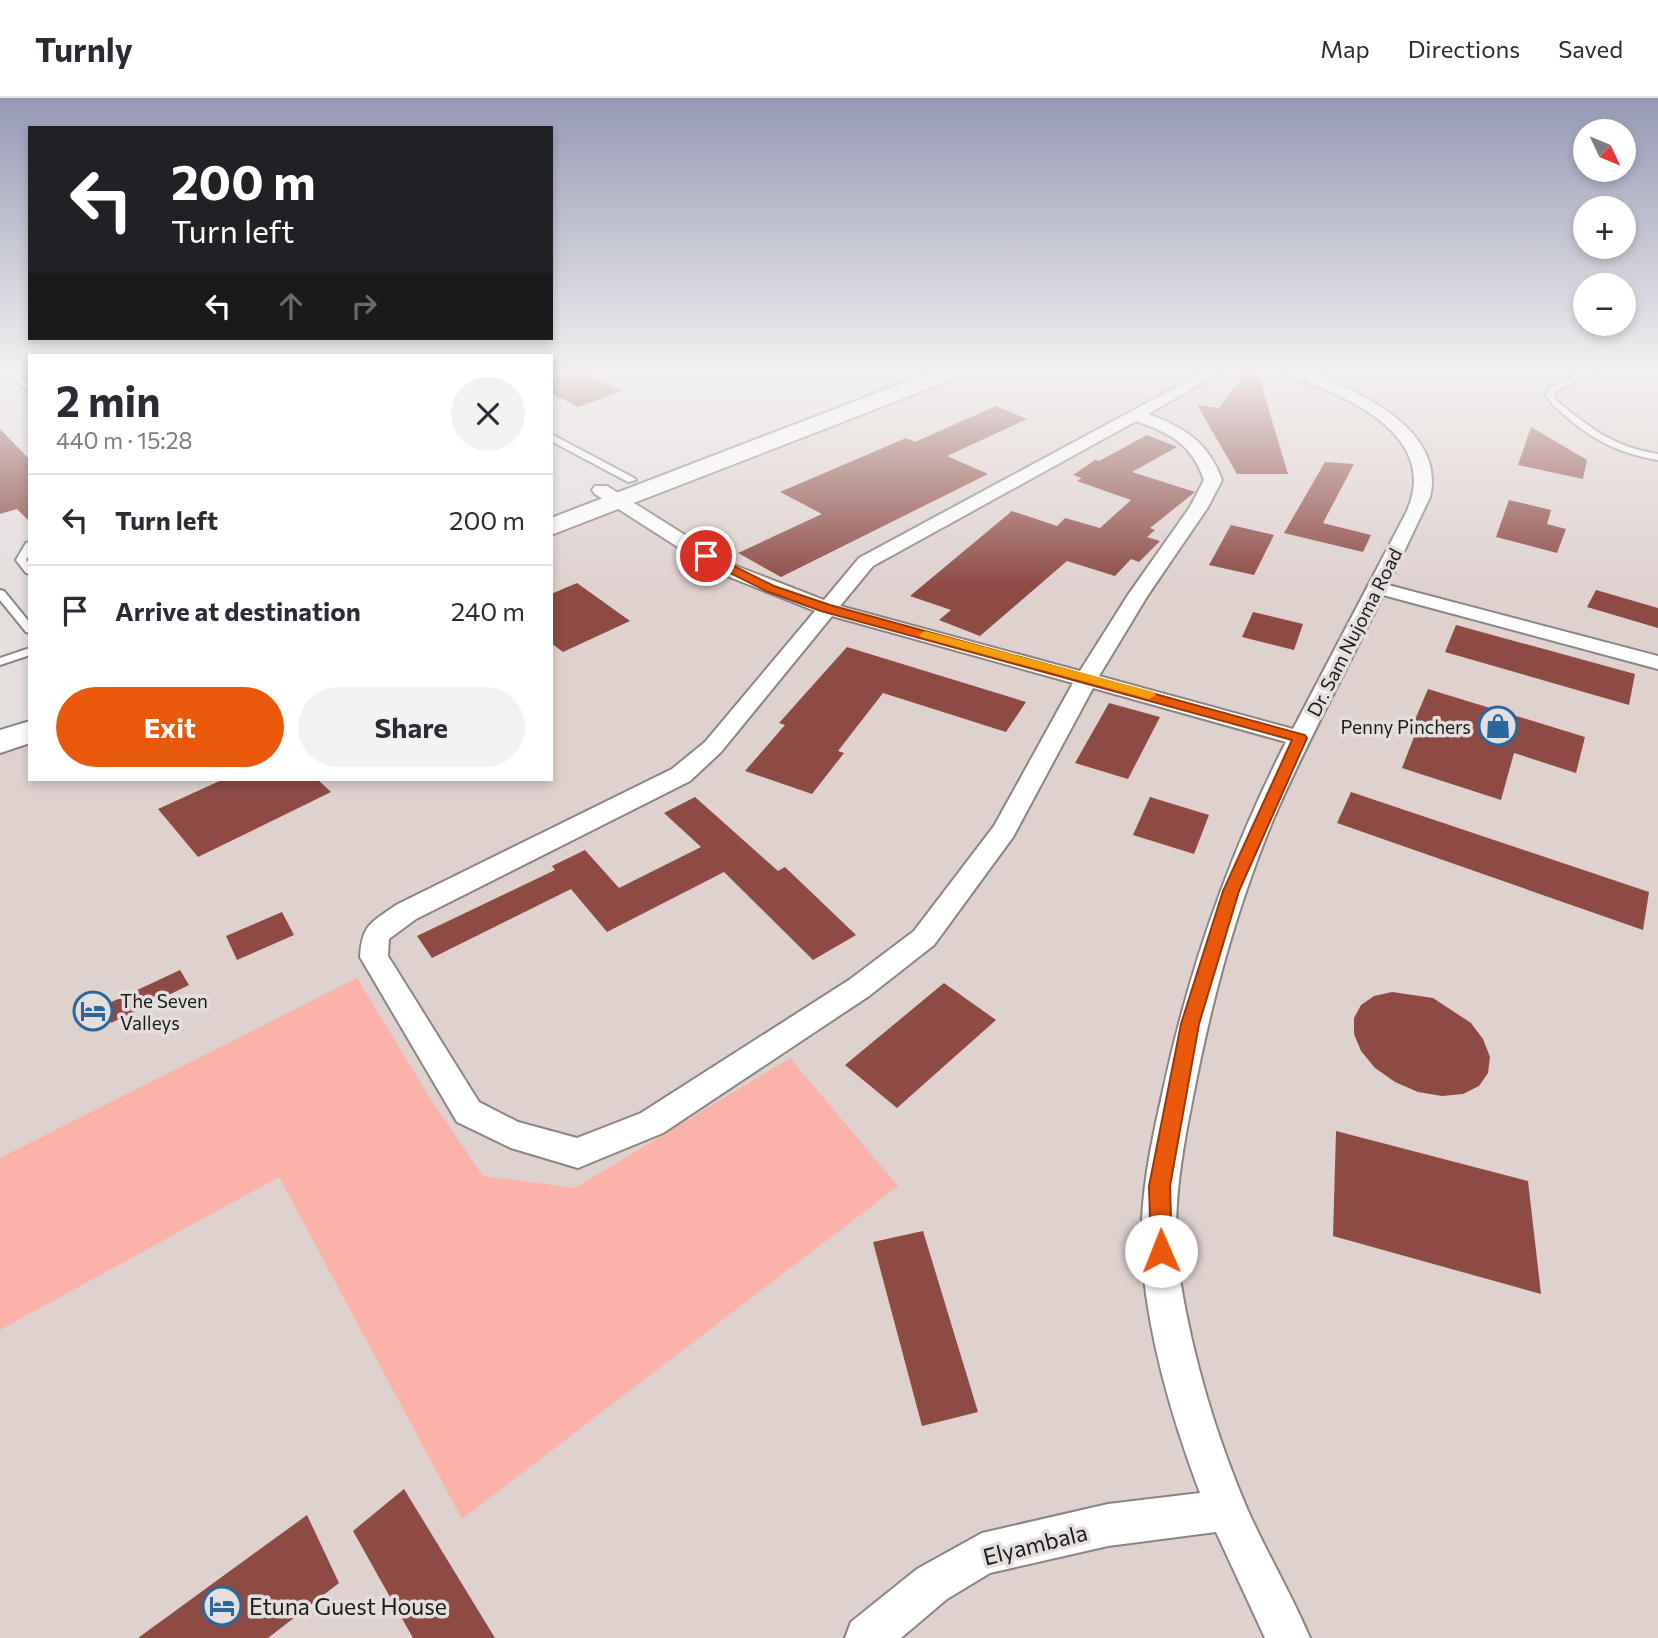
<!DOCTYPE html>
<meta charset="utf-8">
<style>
:root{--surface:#fff;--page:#f2f2f3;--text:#2b2b33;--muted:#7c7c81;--line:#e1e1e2;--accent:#ea580c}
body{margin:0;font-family:Commissioner,sans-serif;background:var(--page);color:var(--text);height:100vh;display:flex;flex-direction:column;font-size:26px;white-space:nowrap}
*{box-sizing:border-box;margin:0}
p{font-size:23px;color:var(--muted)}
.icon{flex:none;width:38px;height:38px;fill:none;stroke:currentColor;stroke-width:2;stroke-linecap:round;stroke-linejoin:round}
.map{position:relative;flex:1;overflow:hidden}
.details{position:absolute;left:28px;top:256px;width:525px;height:427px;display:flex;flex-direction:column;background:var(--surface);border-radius:0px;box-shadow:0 4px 10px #0003}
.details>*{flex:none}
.hud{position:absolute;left:28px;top:28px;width:525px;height:214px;border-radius:0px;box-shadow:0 4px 10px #0003;background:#202124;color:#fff;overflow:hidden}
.needle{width:46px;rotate:134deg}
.buttons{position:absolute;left:1573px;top:21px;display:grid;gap:14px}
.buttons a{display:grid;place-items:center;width:63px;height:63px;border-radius:50%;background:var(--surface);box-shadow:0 4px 10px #0003;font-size:35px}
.pin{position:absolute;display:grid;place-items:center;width:60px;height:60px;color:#fff;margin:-30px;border:4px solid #fff;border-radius:50%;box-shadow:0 2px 7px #0007}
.me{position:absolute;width:77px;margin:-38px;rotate:359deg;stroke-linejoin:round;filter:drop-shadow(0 0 5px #0008)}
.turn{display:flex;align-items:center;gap:24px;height:147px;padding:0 28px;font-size:32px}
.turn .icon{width:91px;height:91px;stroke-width:2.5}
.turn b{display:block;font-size:49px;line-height:60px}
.lanes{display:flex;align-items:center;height:66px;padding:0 28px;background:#0003;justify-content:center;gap:35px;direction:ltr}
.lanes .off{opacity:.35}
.round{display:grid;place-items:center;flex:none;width:74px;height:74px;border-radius:37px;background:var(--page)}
.head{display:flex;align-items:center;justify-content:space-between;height:119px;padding:0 28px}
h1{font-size:42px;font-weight:700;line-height:52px}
.button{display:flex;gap:14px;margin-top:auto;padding:14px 28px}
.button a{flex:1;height:80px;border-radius:42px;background:var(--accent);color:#fff;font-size:28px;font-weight:700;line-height:80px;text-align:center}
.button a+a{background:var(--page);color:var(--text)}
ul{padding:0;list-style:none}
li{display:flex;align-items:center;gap:21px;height:91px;padding:0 28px;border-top:2px solid var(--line)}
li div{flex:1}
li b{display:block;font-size:26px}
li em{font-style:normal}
header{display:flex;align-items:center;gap:42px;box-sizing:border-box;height:98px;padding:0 35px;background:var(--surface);border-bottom:2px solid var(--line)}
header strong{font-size:33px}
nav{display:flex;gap:38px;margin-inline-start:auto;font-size:24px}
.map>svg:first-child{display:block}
.built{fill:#dfd1ce}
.green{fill:#fbb2a9}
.building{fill:#8d4b44}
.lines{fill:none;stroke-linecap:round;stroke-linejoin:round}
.lane-casing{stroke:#8a8483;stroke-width:4}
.street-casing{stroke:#8a8483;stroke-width:4}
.primary-casing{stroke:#8a8483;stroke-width:4}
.lane{fill:#fff;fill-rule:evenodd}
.street{fill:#fff;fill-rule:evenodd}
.primary{fill:#fff;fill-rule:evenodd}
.route{fill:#ea580c;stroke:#983908;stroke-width:2}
.slow{fill:#f59e0b}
.labels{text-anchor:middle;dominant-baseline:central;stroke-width:7;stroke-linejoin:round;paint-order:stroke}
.street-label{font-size:19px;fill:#1c1a19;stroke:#e4dedd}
.poi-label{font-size:19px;fill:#1c1a19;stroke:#e4dedd;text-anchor:end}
.near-street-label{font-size:23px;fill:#1c1a19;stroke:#e4dedd}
.near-poi-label{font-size:23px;fill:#1c1a19;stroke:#e4dedd;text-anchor:start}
</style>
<header>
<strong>Turnly</strong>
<nav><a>Map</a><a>Directions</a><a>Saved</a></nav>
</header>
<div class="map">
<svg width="1658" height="1540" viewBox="0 0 1658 1540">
<rect width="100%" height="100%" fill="#e4dedd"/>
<path class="built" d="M952,273h706v1267h-1658v-897l30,-11v49h521v-252z"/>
<path class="green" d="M357,880l73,120 53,78 92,12 215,-130 108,128 -436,333 -183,-342 -279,153v-172z"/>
<path class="building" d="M551,273h28l43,20 -44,16 -27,-14z
M1245,276l14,3 29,97h-51l-40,-69 22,3z
M996,308l31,13 -80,37 41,18 -207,103 -43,-24 84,-39 -42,-22 126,-54 9,4z
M1531,329l56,33 -4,19 -65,-14z
M0,331l30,31v62l-13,-13 -17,5z
M1147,337l30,12 -45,25 63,20 -45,36 5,2 -8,7 13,4 -21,21 -8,-3 -16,17 -48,-15 -87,75 -41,-16 12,-10 -41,-14 102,-85 45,15 8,-8 35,10 31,-28 -54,-19 5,-3 -9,-3 22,-15 4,1z
M1325,364l29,2 -31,59 48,12 -8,17 -79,-19z
M1509,402l42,10 -4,14 19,5 -9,24 -61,-16z
M1231,427l43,10 -20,40 -45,-10z
M577,485l53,38 -67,31 -12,-9v-49z
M1596,492l62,18v20l-71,-21z
M1253,514l50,12 -9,26 -52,-13z
M1456,527l179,49 -6,31 -184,-53z
M847,549l179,55 -20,30 -123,-39 -45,58 6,2 -32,41 -67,-23 40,-46 -6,-2z
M1428,591l157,48 -9,36 -62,-20 -13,47 -99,-32 17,-44 -5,-2z
M1109,605l51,14 -32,62 -53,-16z
M224,681h93l14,13 -133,65 -40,-48z
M1351,694l298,100 -6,38 -306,-107z
M695,699l83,74 7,-4 71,68 -43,25 -89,-88 -117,60 -36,-43 -139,69 -15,-22 138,-66 -3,-4 33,-16 34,38 82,-41 -37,-34z
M1150,699l59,18 -15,39 -61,-19z
M282,814l12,23 -57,25 -11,-24z
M180,872l9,15 -78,38 -8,-17z
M944,885l52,37 -99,88 -52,-43z
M1392,894l41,6 38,25 12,16 7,18 -2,16 -9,13 -16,8 -21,2 -24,-4 -23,-10 -20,-14 -14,-17 -7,-17v-16l7,-13 13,-9z
M1336,1033l192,50 13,113 -208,-58z
M923,1133l55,181 -56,14 -49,-184z
M404,1391l91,149h-82l-60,-107z
M307,1417l32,68 -71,55h-130z"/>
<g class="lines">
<defs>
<path id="lane" d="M5,273h8l17,15v7z
M1586,273h9l-39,20 -2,4 3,6c34,28 57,46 101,53v6c-35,-6 -62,-18 -89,-41 -9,-8 -17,-14 -23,-24l3,-7z
M551,336l83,44 2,2 -8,2 -77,-41z
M30,444v12l-4,6 4,4v10l-4,-1 -10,-13 10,-17z
M0,492l4,1 26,32v10l-4,-1 -26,-32z
M30,550v7l-30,10v-7z"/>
<path id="street" d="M1206,273h17l-75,43c37,14 60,28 74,66l-14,27 -60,88 -49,81 194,53 113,-216c37,-79 -63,-119 -121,-139l-2,-3h20l12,3c48,20 131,57 115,123l-42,88 270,71v13l-275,-74c-36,75 -77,148 -110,225 -37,89 -62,182 -80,277 -12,60 -23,122 -13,182 13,80 37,160 69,234 19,42 43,82 61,125h-45l-49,-106 -108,14 -118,27 -43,26 -46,39h-56l6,-16 66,-53 65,-36 126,-29 92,-11c-28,-74 -52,-156 -58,-236 -3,-55 8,-109 20,-162 26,-124 67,-241 124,-353l-193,-54 -80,149 -79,108 -65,51 -206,137 -73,30 -12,5 -67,-20 -54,-26 -97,-165c2,-33 11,-34 36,-52l276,-136 33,-27 110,-131 -98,-39 -122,-78 -3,-4 3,-4h12l124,78 93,36 35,-42zM1136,323c34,12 56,23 68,59l-14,27 -62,88 -48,76 -240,-65 33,-40zM832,518l241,67 -79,143 -80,105 -65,49 -208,133 -64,25 -59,-16 -39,-20 -91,-146 1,-17 27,-20 274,-138 31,-29z"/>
<path id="primary" d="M934,273h30l-3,5 -410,159v-17z
M30,623v22l-30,10v-23z"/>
</defs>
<use href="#lane" class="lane-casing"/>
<use href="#street" class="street-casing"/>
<use href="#primary" class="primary-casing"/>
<use href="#lane" class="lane"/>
<use href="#street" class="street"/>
<use href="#primary" class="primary"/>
</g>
<linearGradient id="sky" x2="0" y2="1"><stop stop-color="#9499b5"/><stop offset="0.56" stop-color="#f3f0f0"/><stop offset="1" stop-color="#f3f0f0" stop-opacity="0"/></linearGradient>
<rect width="1658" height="488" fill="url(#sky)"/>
<path class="route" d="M702,456h8l64,32 56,19 475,130 2,3 -68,153 -40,133 -29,162 2,65 -3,8 -8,2 -7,-2 -3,-8 -2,-65 32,-162 42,-133 69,-151 -471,-129 -55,-20 -64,-32z"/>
<path class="slow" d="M925,533l229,61 2,3 -7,4 -228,-62 -2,-2z"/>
<defs>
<symbol id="shop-ring" viewBox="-11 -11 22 22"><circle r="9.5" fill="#e4dedd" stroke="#2a679e" stroke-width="1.5"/><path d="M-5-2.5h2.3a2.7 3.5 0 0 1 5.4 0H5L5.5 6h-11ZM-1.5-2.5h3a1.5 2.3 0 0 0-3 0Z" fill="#2a679e"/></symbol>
<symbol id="hotel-ring" viewBox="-11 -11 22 22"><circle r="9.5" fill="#e4dedd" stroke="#2a679e" stroke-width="1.5"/><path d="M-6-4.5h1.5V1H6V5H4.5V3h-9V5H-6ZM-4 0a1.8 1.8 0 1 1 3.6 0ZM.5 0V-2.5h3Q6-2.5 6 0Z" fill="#2a679e"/></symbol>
</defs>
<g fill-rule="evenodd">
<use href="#shop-ring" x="1476" y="606" width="44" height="44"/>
<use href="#hotel-ring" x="71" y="891" width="44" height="44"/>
<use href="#hotel-ring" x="200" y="1486" width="44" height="44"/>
</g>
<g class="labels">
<g class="street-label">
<text transform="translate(1354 534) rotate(-63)">Dr. Sam Nujoma Road</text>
</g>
<g class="poi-label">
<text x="1471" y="628">Penny Pinchers</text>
<text x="120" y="902" text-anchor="start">The Seven<tspan x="120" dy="22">Valleys</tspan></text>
</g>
<g class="near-street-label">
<text transform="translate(1035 1446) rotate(-14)">Elyambala</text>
</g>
<g class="near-poi-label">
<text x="249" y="1508">Etuna Guest House</text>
</g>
</g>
</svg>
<div class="buttons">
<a><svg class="needle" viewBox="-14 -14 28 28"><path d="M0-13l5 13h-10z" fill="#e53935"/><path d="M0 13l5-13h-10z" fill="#7c7c81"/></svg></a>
<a>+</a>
<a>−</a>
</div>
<div class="pin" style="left:706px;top:458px;background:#d93025"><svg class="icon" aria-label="arrive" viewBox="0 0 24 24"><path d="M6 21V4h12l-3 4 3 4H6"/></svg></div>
<svg class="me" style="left:1161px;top:1153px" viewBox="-20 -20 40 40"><circle r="19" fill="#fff"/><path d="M0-13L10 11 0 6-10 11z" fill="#ea580c"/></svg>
<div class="hud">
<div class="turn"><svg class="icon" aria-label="left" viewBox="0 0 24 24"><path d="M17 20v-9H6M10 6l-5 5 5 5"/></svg><div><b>200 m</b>Turn left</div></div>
<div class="lanes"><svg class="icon" aria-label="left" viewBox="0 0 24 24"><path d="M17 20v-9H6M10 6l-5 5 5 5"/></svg><svg class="icon off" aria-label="ahead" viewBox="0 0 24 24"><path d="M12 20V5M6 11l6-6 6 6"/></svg><svg class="icon off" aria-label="right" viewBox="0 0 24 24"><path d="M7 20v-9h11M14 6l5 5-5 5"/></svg></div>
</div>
<section class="details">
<div class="head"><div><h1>2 min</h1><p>440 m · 15:28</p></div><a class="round"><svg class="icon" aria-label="close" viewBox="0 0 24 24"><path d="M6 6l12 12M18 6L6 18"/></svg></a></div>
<ul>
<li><svg class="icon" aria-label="left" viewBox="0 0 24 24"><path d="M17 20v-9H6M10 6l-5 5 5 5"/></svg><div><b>Turn left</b></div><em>200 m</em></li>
<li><svg class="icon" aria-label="arrive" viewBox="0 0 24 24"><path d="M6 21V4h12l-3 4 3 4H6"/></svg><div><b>Arrive at destination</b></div><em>240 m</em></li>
</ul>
<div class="button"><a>Exit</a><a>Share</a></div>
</section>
</div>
